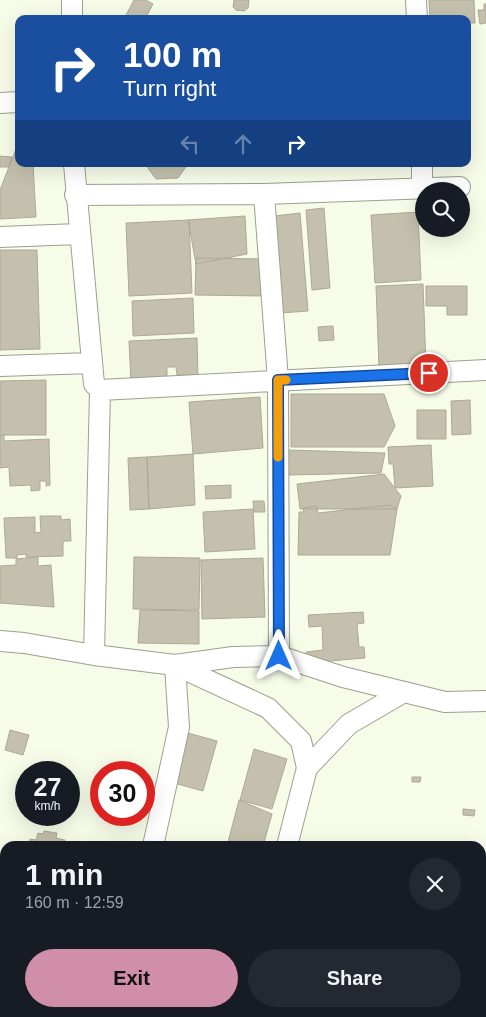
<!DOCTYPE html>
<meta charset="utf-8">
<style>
:root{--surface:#171b24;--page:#242831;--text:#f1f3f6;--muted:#9ea1a6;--accent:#d08ea9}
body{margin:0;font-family:Arial,sans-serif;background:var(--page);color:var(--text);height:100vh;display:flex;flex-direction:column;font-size:19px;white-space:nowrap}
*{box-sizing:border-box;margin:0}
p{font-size:16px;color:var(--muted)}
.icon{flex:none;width:28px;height:28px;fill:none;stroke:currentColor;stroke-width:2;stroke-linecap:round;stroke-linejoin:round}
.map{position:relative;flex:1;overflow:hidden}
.panel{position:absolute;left:0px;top:841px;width:486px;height:176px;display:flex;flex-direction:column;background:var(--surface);border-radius:15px 15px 0 0;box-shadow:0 5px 20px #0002}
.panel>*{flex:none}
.banner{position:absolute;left:15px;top:15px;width:456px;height:152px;border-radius:10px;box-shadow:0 5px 20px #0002;background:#1a4fa0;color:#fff;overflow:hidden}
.tools{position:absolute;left:415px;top:182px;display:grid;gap:10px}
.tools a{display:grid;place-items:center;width:55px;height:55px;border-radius:50%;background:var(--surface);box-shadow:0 5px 20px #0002;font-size:25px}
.speed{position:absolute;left:15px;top:761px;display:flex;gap:10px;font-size:25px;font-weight:700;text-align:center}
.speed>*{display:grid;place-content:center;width:65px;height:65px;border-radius:50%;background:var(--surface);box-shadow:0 5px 20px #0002;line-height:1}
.speed small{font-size:12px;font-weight:400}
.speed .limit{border:8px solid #d22;background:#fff;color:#111}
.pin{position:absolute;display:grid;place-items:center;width:42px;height:42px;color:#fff;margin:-21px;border:2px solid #fff;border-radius:50%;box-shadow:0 1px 5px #0007}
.me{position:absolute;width:55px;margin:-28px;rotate:0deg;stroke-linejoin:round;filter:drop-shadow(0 0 4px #0008)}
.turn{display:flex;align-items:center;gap:18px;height:105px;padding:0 25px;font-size:22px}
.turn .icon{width:65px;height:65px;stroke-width:2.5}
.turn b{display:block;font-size:35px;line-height:42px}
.lanes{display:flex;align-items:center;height:48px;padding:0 25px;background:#0003;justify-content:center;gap:25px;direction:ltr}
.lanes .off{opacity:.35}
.round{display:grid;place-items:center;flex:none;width:52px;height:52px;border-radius:26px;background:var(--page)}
.summary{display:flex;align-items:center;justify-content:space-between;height:85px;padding:0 25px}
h1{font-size:30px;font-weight:600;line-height:38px}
.action{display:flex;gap:10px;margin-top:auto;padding:10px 25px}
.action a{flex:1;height:58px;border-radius:30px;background:var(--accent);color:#111;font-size:20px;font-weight:600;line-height:58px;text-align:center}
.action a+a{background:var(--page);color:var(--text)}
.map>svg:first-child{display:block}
.building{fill:#c4c0ad;stroke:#ada996}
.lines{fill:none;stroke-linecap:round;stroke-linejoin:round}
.street-casing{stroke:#9ba08e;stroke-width:22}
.street{stroke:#fff;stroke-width:20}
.route-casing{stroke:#114b97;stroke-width:12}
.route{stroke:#1a73e8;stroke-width:9}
.slow{stroke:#f59e0b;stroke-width:9}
</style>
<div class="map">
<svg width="486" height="1017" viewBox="0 0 486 1017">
<rect width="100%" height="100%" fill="#f7fce9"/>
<path class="building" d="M134,0h12l7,4 -8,15h-16l-4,-2z
M234,0h15l-1,8 -4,3 -8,-1 -3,-3z
M429,0h45l1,23h-7v-4h-38z
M484,4h2v19l-6,1 -2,-14h6z
M19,141v23h14l3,53 -36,2v-29z
M0,156l12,1 -3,10h-9z
M145,164h43l-10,14 -22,1z
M324,208l6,80 -18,2 -6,-80z
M418,212l3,68 -46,3 -4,-68z
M300,213l8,98 -27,2 -7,-97z
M245,216l2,38 -51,10 -8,-44z
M189,220l3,73 -63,3 -3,-73z
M0,250h37l3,99 -40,1z
M196,258l69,1 -1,37 -69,-1z
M423,284l3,81 -47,2 -3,-81z
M426,286h41v29h-20v-9h-21z
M193,298l1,35 -61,3 -1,-35z
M333,326l1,14 -15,1 -1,-14z
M197,338l1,40 -13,1 -1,-4h-7l-1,-8h-9v13l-36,2 -2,-41z
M46,380v55h-46v-54z
M291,394h93l11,32 -11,21h-93z
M260,397l3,51 -70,6 -4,-52z
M470,400l1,34 -19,1 -1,-34z
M417,410h29v29h-29z
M4,435v6l45,-2 1,46 -4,1v-5h-6v9l-9,1v-6l-21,1 -1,-19 -9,1v-32z
M431,445l2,41 -38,2 -2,-24h-4l-1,-17z
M288,450l97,3 -4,20 -93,2z
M193,454l2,51 -46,4 -2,-52z
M147,457l2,52 -19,1 -2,-52z
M384,474l17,22 -4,13h-97l-3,-25z
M231,485v13l-25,1 -1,-13z
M253,501h11l1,11h-11z
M389,505l8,4 -7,46h-92l1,-43h5l-1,-4 14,-2 1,7z
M253,509l2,40 -50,3 -2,-40z
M40,516h21v4l9,-1 1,22h-8v15l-37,1v-3l-9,1v3h-11l-2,-40 31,-1v16l6,-1z
M38,557v9l13,-1 3,42 -54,-4v-37l16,-1v-6z
M134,557l66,1 -1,52 -66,-1z
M263,558l2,59 -63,2 -1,-59z
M140,610l59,1v33l-61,-1z
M363,612l1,11 -7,1 2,23h5l1,11 -59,5v-11l17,-2 -1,-24 -13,1 -1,-12z
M10,730l19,5 -6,20 -18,-5z
M188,733l29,8 -14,50 -29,-8z
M254,749l33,10 -15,50 -32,-9z
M412,777h9l-1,5h-8z
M239,800l33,14 -9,32h-36z
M463,809l12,1 -1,6 -11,-1z
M44,831l13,2 -1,5 9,2 -1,6h-35l1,-7 6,1 2,-7 5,1z
M0,930l5,1v48l-5,-1z
M481,971l5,2v22l-5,-2z
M481,1002l5,1v14h-15l1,-5h9z
M315,1012h3l12,5h-17z
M362,1012l8,1 -1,4h-8z
M379,1012h9l-1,5h-10z"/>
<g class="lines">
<defs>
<path id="street" d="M416,0l1,19
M72,19v-19
M0,103l19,-1
M74,164l20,220 6,6 -6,265
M422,164v24
M264,194l14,186 1,276
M75,195l189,-1 196,-7
M0,237l79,-3
M0,366l92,-3
M100,390l386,-20
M0,641l24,2 70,12 81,10 93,43 33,33 6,27 -20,78
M307,768l42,-44 55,-32
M153,846l26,-119 -4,-62 58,-8 46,-1 64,21 102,25 41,-1
M123,1017l1,-5
M240,1017l1,-5"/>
</defs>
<use href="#street" class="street-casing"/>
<use href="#street" class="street"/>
</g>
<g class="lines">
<defs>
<path id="route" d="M279,656l-1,-276 151,-7"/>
</defs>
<use href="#route" class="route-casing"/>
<use href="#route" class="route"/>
<path class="slow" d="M278,457v-77h8"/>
</g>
</svg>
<div class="tools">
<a><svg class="icon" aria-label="search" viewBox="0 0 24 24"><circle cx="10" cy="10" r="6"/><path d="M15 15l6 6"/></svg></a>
</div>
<div class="speed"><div>27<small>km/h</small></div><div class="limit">30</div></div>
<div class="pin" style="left:429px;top:373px;background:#d93025"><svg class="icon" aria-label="arrive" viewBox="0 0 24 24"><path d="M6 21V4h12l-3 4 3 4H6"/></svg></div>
<svg class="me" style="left:279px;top:656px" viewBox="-20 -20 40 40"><path d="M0-17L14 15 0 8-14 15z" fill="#1a73e8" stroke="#fff" stroke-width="4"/></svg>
<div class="banner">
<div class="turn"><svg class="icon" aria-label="right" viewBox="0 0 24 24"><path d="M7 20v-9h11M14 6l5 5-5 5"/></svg><div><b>100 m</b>Turn right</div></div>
<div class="lanes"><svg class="icon off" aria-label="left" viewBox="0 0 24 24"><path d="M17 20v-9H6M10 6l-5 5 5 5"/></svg><svg class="icon off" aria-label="ahead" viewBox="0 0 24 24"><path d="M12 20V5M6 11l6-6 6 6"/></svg><svg class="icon" aria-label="right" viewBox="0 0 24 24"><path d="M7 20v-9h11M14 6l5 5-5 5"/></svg></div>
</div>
<section class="panel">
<div class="summary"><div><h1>1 min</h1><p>160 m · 12:59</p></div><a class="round"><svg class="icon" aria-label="close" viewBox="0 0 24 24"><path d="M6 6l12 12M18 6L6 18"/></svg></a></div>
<div class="action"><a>Exit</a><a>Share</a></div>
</section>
</div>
